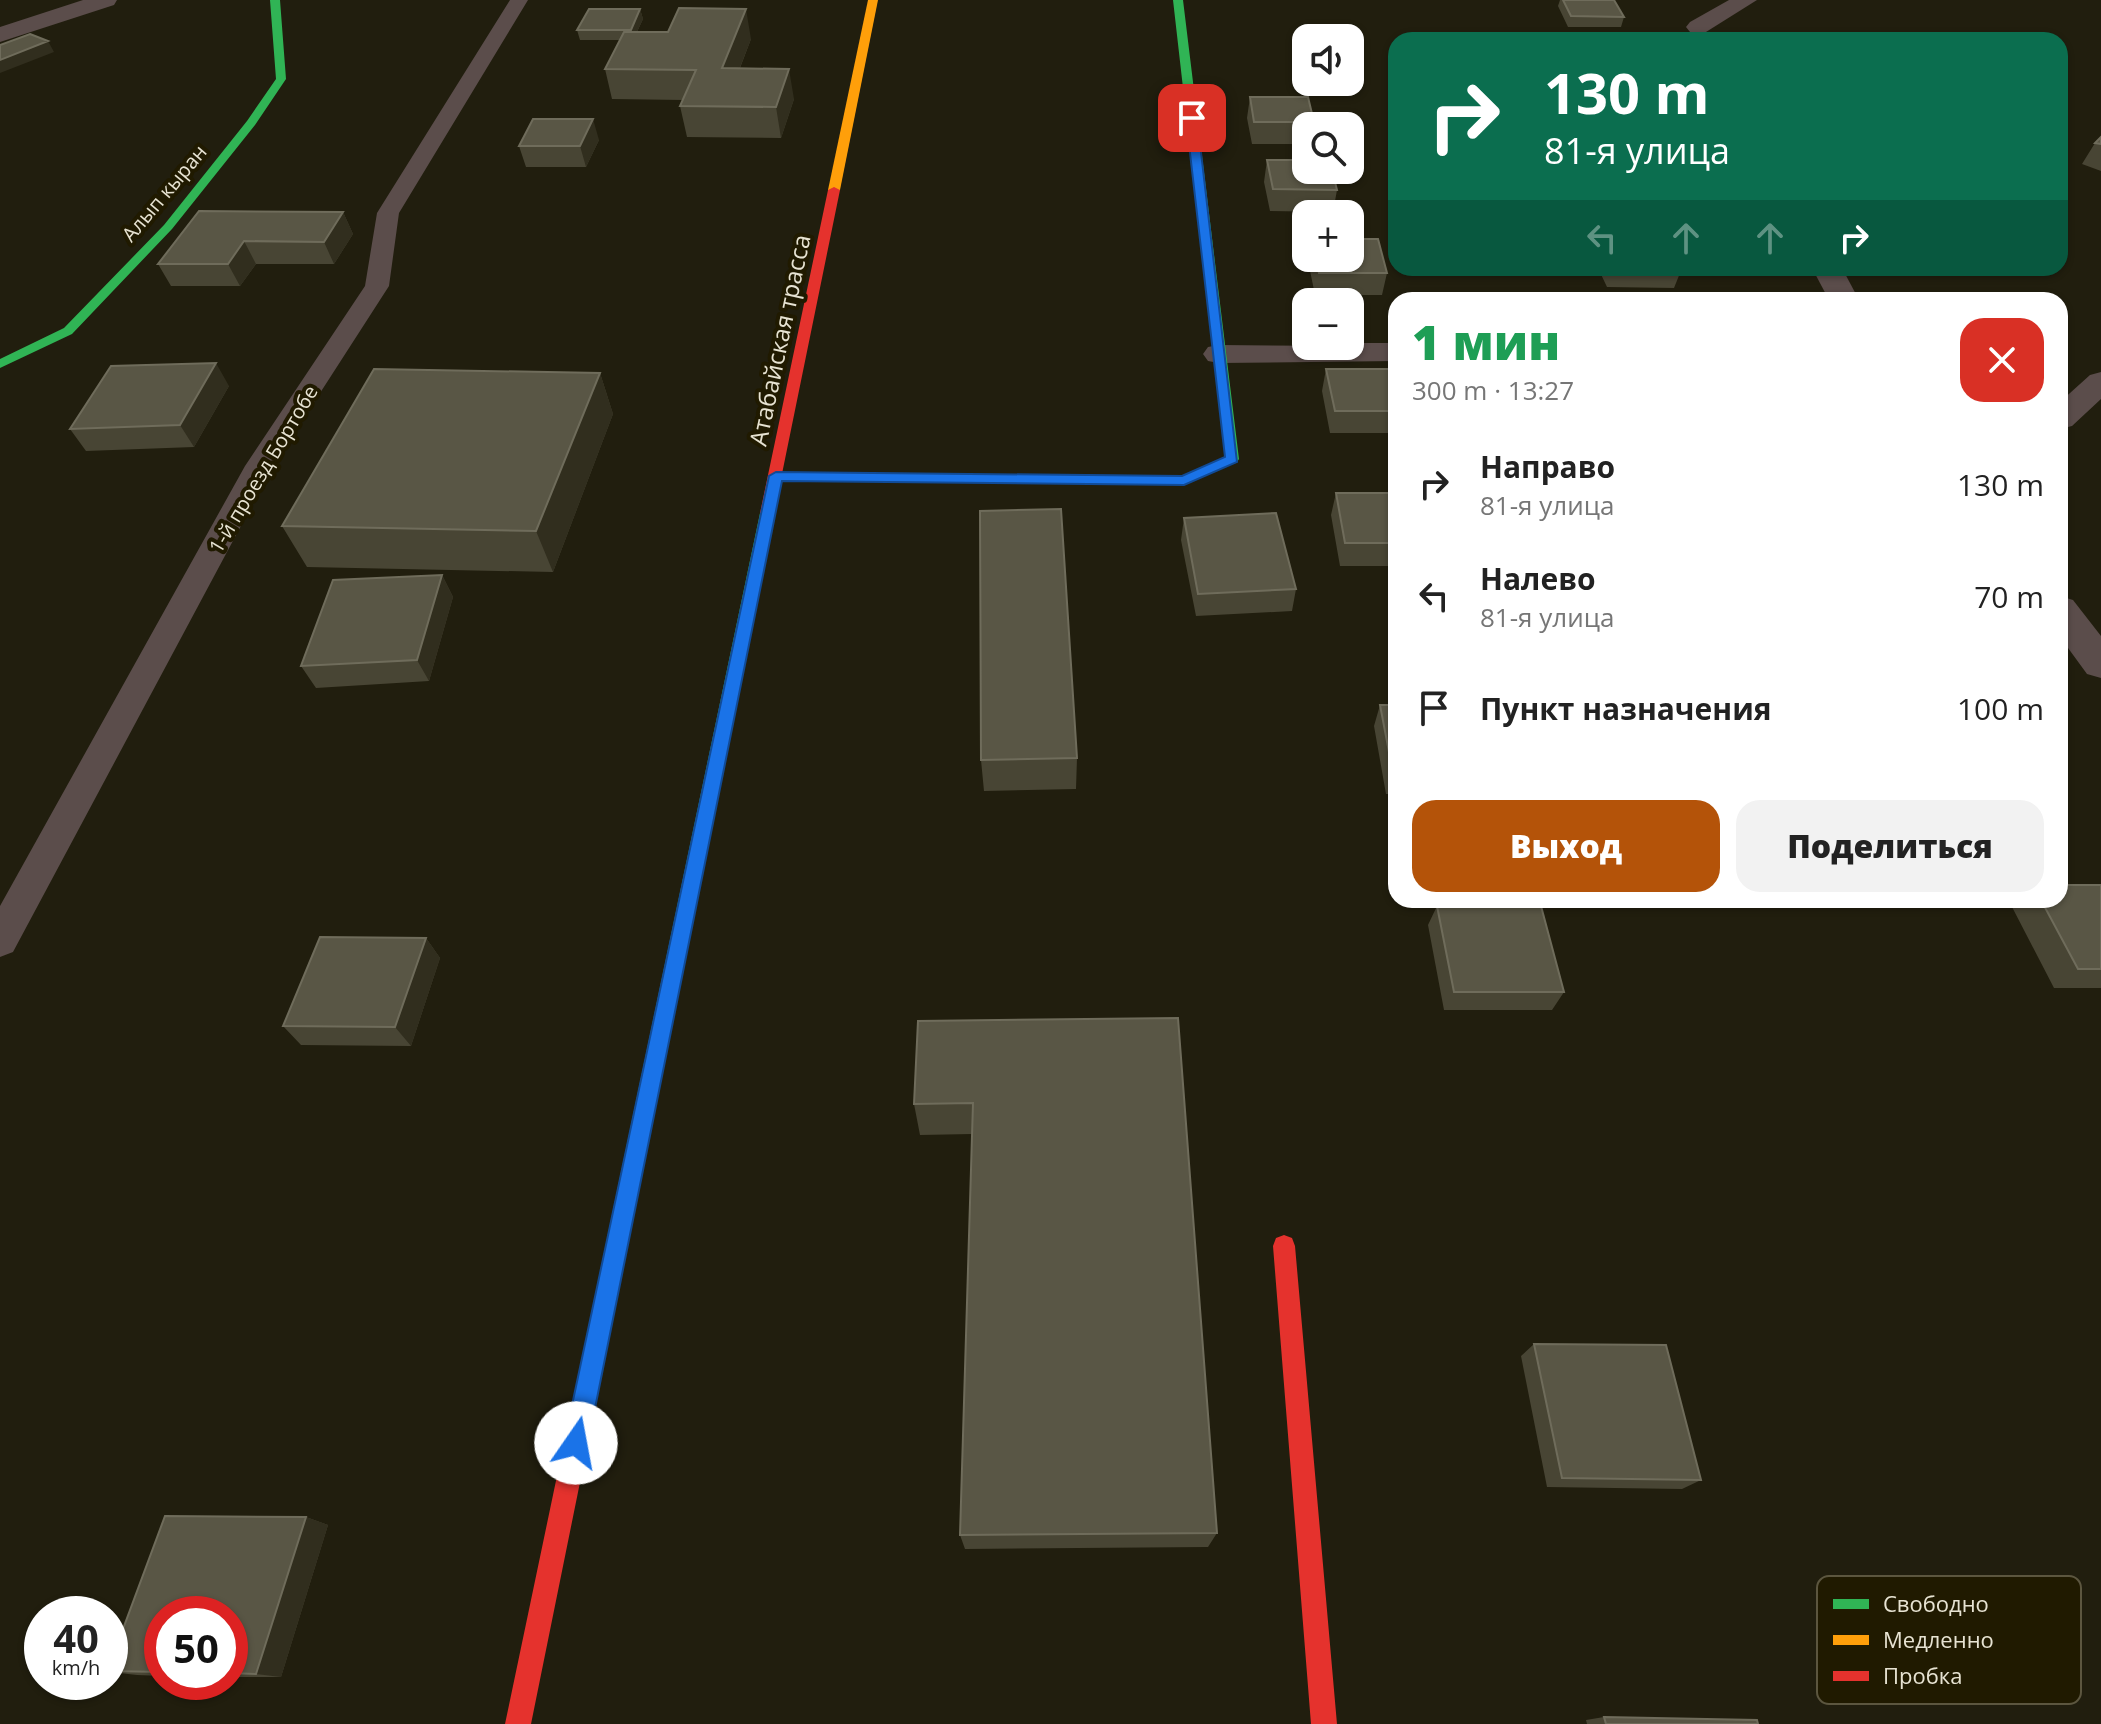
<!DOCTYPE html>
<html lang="ru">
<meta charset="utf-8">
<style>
:root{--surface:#fff;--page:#f2f2f2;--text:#222;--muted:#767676;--accent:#b45309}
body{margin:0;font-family:"Open Sans",sans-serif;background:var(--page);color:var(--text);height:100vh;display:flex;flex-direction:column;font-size:30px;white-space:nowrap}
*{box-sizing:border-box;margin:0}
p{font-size:26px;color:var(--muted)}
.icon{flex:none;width:44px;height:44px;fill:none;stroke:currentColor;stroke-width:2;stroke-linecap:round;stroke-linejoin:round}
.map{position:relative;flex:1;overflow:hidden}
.details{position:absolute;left:1388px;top:292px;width:680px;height:616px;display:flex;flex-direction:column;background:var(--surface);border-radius:24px;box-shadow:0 2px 6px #0004}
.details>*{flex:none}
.banner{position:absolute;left:1388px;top:32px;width:680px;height:244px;border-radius:24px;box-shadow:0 2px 6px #0004;background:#0b6e4f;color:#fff;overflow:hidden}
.tools{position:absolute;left:1292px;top:24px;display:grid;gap:16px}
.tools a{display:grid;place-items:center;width:72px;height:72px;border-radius:16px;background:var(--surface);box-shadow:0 2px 6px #0004;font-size:40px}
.speed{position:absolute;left:24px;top:1596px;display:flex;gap:16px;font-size:40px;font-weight:700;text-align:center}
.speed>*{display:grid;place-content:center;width:104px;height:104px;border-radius:50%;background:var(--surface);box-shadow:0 2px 6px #0004;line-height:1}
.speed small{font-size:20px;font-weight:400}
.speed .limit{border:12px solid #d22;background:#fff;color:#111}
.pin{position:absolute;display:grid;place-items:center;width:68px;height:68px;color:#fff;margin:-34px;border-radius:16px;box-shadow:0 4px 12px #0006}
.me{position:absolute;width:88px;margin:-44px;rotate:12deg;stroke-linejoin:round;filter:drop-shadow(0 0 6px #0008)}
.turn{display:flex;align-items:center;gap:28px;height:168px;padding:0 24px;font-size:36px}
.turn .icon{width:104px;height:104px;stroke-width:2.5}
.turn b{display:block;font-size:56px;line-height:68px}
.lanes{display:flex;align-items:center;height:76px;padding:0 24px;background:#0003;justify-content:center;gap:40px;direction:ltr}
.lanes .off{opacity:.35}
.round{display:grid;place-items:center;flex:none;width:84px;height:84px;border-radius:24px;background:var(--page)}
.headline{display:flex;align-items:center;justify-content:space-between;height:136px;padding:0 24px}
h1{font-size:48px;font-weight:800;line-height:60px;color:#1e9e55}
.primary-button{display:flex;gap:16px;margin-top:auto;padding:16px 24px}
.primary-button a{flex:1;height:92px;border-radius:24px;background:var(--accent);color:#fff;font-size:32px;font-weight:800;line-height:92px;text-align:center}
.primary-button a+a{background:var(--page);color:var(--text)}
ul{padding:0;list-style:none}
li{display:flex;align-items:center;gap:24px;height:112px;padding:0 24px}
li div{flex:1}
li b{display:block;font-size:30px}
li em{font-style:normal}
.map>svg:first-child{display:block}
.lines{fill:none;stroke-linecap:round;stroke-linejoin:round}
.lane{fill:#5b4d4b;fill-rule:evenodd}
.street{fill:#5b4d4b;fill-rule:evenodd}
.fast{fill:#30b455;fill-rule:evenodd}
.slow{fill:#ff9f0a;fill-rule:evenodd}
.jam{fill:#e5322d;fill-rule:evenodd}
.wall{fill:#484534}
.shaded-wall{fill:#312e1e}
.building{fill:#595645;stroke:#6f6c5b;stroke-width:2}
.route{fill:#1a73e8;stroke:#114b97;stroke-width:2}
.labels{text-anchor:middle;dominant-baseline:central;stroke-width:8;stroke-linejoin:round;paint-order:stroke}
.far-street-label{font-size:20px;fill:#e7e3d2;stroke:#201a00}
.street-label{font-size:24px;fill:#e7e3d2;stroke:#201a00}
.key{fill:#201a00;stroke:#5c563f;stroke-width:2}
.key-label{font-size:22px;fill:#e7e3d2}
</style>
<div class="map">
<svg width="2101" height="1724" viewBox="0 0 2101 1724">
<rect width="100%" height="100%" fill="#211e0e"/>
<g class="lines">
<path class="lane" d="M510,0h18l-129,213 -10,73 -116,180 -260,486 -13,5v-51l245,-440 120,-180 12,-73z"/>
<path class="street" d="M83,0h34l-3,5 -114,37v-15z
M1729,0h28l-51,32h-16l-4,-5 4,-5z
M1812,268h30l17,32h-30z
M1350,343h46v18l-177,2 -11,-2 -5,-7 5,-7 11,-2 131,1z
M2101,372v27l-29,27 -12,3v-27l30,-27z
M2060,596l13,4 28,36v42l-14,-4 -27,-37z"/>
<path class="fast" d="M270,0h10l6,79 -31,46 -83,104 -100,105 -72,34v-9l64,-31 100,-103 83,-104 29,-42z
M1173,0h10l56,459 -2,3 -53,23 -413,-6 -2,-3 7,-4 406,4 43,-19z
M767,508l7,5 -184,920 -4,8 -8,4 -8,-4 -4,-8 194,-920z"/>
<path class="slow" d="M868,0h10l-38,190 -6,3 -6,-3z"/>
<path class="jam" d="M834,187l6,3 -66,323 -7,5 -7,-5 68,-323z
M1284,1235l8,3 3,8 42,478h-26l-38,-478 3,-8z
M578,1421l8,4 4,8 -59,291h-26l61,-291 4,-8z"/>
</g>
<path class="wall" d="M1560,0h54l10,17 -3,10h-53l-10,-21z
M640,9l3,10 -6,13 114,7 -11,29 54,31 -13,39 -94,-1 -7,-31 3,-6 -71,-1 -7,-30 15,-29h-40l-3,-10z
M1250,97l64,25 -1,4h-7v18h-54l-5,-26z
M2101,137v34l-19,-7 13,-21z
M599,140l-13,27h-60l-7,-21z
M1267,160l70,30 -4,22 -63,-1 -6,-29z
M343,212l10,22 -19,30h-78l-16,22h-69l-13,-22z
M1308,258h42l37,15 -5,22h-67l-7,-34z
M1598,268h84l-8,20 -67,-1z
M1326,369h70v64h-66l-8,-42z
M600,373l13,41 -60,158 -246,-5 -25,-41z
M229,386l-35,61 -108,4 -16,-22z
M1336,493h60v73h-56l-9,-51z
M1184,518l112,71 -4,22 -96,5 -15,-76z
M442,575l11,22 -24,84 -113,7 -15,-22z
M1380,705h16v89h-10l-12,-68z
M1077,758l-1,31 -92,2 -3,-31z
M2101,885v103h-47l-43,-83 5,-5h44z
M1437,906l127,86 -12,18h-108l-16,-85z
M426,938l14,20 -29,88 -110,-1 -18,-19z
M1178,1018l39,515 -9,14 -243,2 -5,-14 12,-401 -52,1 -6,-31z
M1534,1344l167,136 -19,9 -135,-2 -26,-131z
M165,1516l141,1 22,8 -47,152h-51v-63h-68v62l-25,-1 -27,-3v-8z
M1604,1717l154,7h-171l-1,-4z"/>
<path class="shaded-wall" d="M640,9l3,10 -10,21 -2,-10z
M746,9l5,30 -23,59 -6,-30z
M48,41l6,11 -54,21v-13z
M789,69l5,30 -13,39 -5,-31z
M593,119l6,21 -13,27 -6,-21z
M343,212l10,22 -19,30 -10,-22z
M244,241l12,23 -16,22 -12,-22z
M216,363l13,23 -35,61 -14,-22z
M600,373l13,41 -60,158 -17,-41z
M442,575l11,22 -24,84 -12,-21z
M426,938l14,20 -29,88 -16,-19z
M306,1517l22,8 -47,152 -25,-3z"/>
<path class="building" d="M1563,0h51l10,17 -53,-1z
M679,8l67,1 -24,59 67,1 -13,38 -96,-1 16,-36 -91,-1 19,-37h44z
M589,9h51l-9,21h-54z
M30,34l18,7 -48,19v-15z
M1250,97h58l6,25h-60z
M533,119h60l-13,27h-61z
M2101,137v7l-6,-1z
M1267,160h39v10h26l5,20 -64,-1z
M199,211l144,1 -19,30 -80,-1 -16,23h-70z
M1350,239h28l9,34h-68l-3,-15h34z
M216,363l-36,62 -110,4 41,-63z
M374,369l226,4 -64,158 -254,-5z
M1326,369h70v42h-61z
M1336,493h60v50h-51z
M1061,509l16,249 -96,2 -1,-249z
M1276,513l20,76 -98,5 -14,-76z
M442,575l-25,85 -116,6 32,-86z
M1380,705h16v68h-3z
M2060,885h41v84h-23l-37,-69h19z
M1437,906h104l23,86h-110z
M320,937l106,1 -31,89 -112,-1z
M1178,1018l39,515 -257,2 13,-432 -59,1 4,-83z
M1534,1344l132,1 35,135 -139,-2z
M165,1516l141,1 -50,157 -26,-1v-59h-68v58l-52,-1v-7z
M1604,1717l153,3 1,4h-152z"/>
<path class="route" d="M1192,115l5,3 40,344 -53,23 -402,-4 -194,962 -3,9 -9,3 -9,-3 -3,-9 205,-967 7,-4 406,4 43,-19 -39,-339z"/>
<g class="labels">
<g class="far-street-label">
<text transform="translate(164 193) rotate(-50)">Алып кыран</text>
<text transform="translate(263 469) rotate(-59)">1-й проезд Бортобе</text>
</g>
<g class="street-label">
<text transform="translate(779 340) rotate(-78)">Атабайская трасса</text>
</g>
</g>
<rect x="1817" y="1576" width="264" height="128" rx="12" class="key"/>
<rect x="1833" y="1599" width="36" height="10" fill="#30b455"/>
<rect x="1833" y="1635" width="36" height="10" fill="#ff9f0a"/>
<rect x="1833" y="1671" width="36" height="10" fill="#e5322d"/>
<g class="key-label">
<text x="1883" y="1612">Свободно</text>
<text x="1883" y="1648">Медленно</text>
<text x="1883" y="1684">Пробка</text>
</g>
</svg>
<div class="tools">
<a><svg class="icon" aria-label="sound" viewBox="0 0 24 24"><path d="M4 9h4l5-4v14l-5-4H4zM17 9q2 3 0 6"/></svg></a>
<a><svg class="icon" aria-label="search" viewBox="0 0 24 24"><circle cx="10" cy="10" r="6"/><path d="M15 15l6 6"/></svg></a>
<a>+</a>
<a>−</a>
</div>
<div class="speed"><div>40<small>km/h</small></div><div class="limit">50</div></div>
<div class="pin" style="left:1192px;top:118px;background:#d93025"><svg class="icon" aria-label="arrive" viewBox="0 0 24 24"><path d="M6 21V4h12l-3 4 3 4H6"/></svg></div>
<svg class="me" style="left:576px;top:1443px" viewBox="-20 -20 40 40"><circle r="19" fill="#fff"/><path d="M0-13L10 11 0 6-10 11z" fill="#1a73e8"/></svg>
<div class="banner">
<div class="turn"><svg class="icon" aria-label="right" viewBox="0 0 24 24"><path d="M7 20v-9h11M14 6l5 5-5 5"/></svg><div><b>130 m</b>81-я улица</div></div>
<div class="lanes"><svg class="icon off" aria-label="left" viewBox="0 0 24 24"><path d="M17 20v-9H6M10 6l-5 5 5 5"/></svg><svg class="icon off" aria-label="ahead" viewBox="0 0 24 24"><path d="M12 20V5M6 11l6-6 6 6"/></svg><svg class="icon off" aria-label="ahead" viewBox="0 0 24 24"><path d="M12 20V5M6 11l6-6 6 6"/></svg><svg class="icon" aria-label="right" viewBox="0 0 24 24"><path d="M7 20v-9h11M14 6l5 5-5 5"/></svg></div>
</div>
<section class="details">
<div class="headline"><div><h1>1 мин</h1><p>300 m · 13:27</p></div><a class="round" style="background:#d93025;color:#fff"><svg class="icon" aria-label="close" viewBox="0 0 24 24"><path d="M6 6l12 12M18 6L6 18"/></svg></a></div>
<ul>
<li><svg class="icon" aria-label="right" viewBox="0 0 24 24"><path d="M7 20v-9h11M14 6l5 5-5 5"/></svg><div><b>Направо</b><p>81-я улица</p></div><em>130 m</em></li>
<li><svg class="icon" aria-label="left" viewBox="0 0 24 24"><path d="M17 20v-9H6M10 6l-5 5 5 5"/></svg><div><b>Налево</b><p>81-я улица</p></div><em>70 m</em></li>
<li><svg class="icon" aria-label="arrive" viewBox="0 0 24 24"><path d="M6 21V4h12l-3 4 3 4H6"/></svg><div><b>Пункт назначения</b></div><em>100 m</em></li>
</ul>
<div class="primary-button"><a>Выход</a><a>Поделиться</a></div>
</section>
</div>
